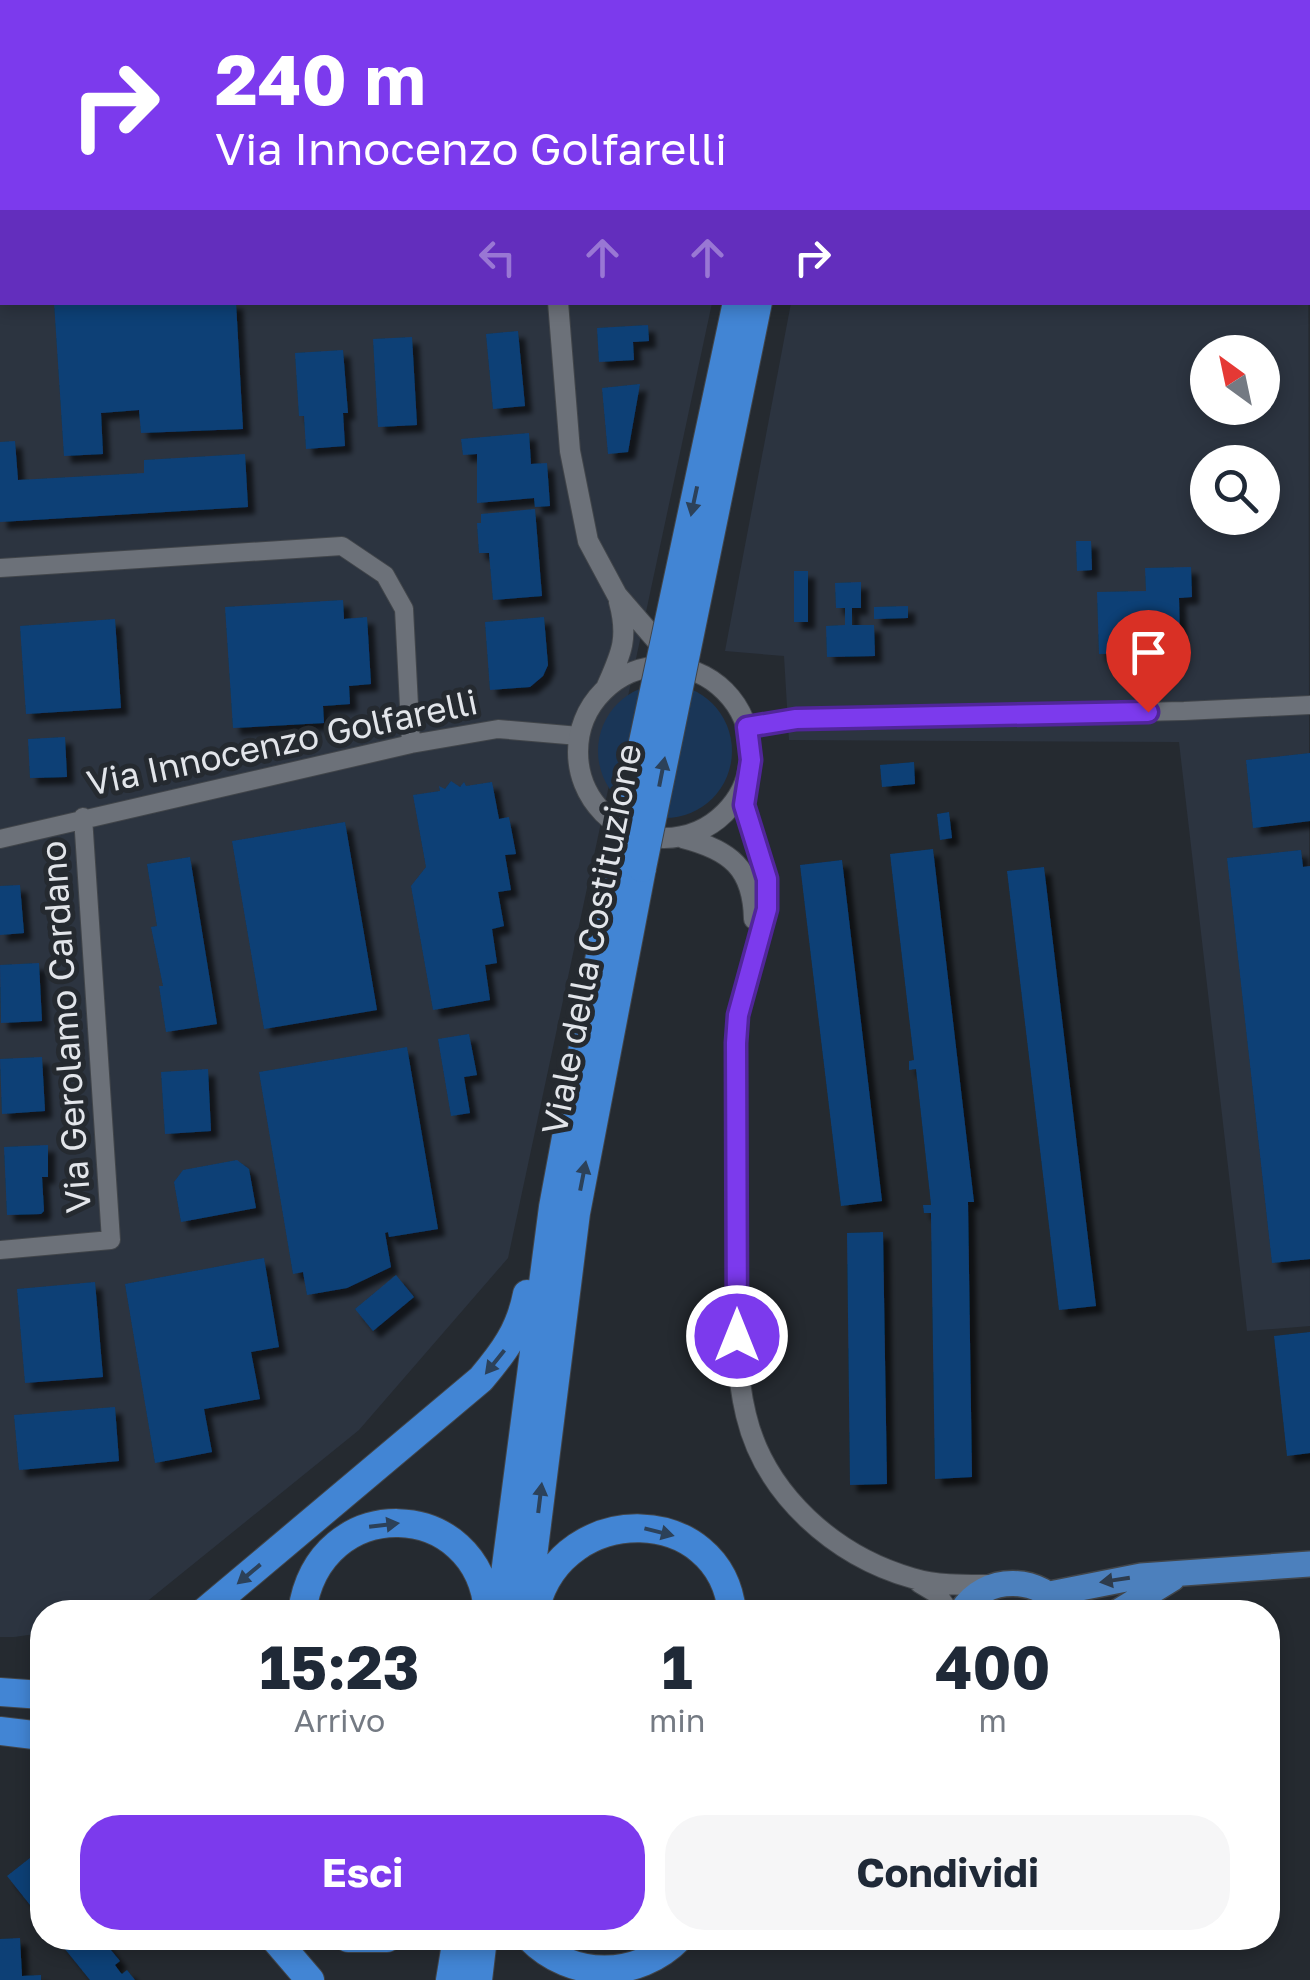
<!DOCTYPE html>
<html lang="it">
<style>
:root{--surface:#fff;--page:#f6f6f7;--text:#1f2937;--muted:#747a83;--accent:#7c3aed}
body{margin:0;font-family:"Golos Text",sans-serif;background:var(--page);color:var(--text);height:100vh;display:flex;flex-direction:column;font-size:38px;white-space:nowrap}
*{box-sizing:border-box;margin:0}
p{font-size:32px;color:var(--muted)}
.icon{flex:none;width:55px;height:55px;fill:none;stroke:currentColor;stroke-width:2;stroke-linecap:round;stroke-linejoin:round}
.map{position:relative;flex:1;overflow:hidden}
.panel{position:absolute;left:30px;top:1600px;width:1250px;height:350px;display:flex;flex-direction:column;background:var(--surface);border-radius:40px;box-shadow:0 5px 15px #0003}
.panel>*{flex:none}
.hud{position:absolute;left:0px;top:0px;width:1310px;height:305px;box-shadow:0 5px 15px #0003;background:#7c3aed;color:#fff;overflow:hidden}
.needle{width:65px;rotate:327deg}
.tools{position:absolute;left:1190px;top:335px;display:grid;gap:20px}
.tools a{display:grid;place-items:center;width:90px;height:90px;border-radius:50%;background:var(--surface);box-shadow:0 5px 15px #0003;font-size:50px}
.pin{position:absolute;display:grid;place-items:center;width:85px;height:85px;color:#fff;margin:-102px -42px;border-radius:50% 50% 50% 0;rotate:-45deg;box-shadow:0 0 10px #0007}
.pin .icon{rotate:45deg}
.me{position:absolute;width:110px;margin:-55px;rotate:0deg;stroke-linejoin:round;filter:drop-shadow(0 0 8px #0008)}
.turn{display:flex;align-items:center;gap:35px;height:210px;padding:0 50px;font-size:45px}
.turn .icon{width:130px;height:130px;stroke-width:2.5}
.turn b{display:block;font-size:70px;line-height:85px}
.lanes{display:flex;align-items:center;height:95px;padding:0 50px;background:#0003;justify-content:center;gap:50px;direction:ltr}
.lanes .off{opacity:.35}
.eta{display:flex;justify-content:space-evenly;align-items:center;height:170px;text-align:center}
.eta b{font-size:60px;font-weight:700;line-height:70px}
.action{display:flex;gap:20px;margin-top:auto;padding:20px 50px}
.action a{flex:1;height:115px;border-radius:40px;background:var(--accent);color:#fff;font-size:40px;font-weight:700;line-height:115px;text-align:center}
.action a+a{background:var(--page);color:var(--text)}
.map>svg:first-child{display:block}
.built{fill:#2c3440;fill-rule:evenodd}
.green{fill:#1a3657}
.building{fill:#0b3f76;filter:url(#shadow)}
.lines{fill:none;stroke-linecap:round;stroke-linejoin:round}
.minor-casing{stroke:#41454a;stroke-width:20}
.tertiary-casing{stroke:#41454a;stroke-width:22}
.primary-casing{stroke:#41454a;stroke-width:28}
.trunk-casing{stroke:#41454a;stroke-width:30}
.minor{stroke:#6c7179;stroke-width:18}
.tertiary{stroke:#6c7179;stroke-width:20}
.primary{stroke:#4c80bd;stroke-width:25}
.trunk{stroke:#4285d4;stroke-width:28}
.trunk-bridge-casing{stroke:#41454a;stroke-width:30;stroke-linecap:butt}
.trunk-bridge{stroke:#4285d4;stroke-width:28}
.oneway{fill:#2c4159}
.oneway2{fill:#2d3b4c}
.route-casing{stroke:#51269a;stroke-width:25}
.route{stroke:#7c3aed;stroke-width:18}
.labels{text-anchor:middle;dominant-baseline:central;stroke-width:10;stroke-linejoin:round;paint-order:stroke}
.street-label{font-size:35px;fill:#e2e5ea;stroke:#252a30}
</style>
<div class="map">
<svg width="1310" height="1980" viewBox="0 0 1310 1980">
<defs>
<filter id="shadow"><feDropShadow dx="7" dy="7" stdDeviation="2.5" flood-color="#0009"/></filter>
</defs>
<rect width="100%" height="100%" fill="#252a30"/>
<path class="built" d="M0,0h777l-775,2v300l710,1 -204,955 -149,172 -225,182h-92v21l-28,4h-14z
M1308,92l2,1234 -63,5 -68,-589 -390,-2 -5,-84 -59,-5 66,-348 517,-1zM1208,352h54v56h-54zM1208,462h54v56h-54z"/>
<path class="green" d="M598 751a67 67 0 1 1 134 0a67 67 0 1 1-134 0Z"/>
<path class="building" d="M54,302h182l7,127 -102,4 -2,-23 -38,3 2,41 -39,2z
M648,325l1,16 -16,1 1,18 -35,2 -2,-34z
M518,331l7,75 -32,3 -7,-75z
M412,337l5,88 -39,2 -5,-88z
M343,350l5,63h-5l2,33 -39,3 -2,-33h-5l-4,-63z
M640,384l-12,68 -20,2 -6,-66z
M529,433l2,31 16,-1 3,43 -15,1 -1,-9 -57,5v-49l-14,1 -2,-16z
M15,441l3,39 126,-7v-13l101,-6 3,53 -248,15v-80z
M535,509l7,87 -49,4 -4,-47h-10l-2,-30h4v-9z
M1076,541h15l1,29 -15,1z
M1191,567l1,30 -13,1 1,43 -12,1 -4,11 -65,1 -2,-62 49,-1 -1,-23z
M794,571h14v51h-14z
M861,582v26h-9v17h22l1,31 -48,1 -1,-31 19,-1v-17h-9l-1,-25z
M343,600l1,19 23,-2 4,67 -22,2 1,18 -27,2 1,17 -91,5 -8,-121z
M908,606v12l-34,1v-12z
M544,617l4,48 -5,11 -13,11 -40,3 -5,-68z
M115,619l6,89 -95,6 -6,-88z
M65,737l2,40 -37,1 -2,-39z
M1310,753v68l-57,7 -7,-68z
M914,762l1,22 -33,3 -2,-22z
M451,781l9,6 4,-5 2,4 26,-4 7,37 10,-2 7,37 -11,1 6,35 -13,2 6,34 -12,3 5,34 -12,2 5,35 -57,10 -22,-124 15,-19 -13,-72 27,-4 -1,-5 6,3z
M949,812l3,26 -12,2 -3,-26z
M345,822l32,188 -113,19 -32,-188z
M933,849l41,353h-6l4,275 -37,2 -4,-262v-4h-7l-1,-8h8l-1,-10 -14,-126 -7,1v-9l5,-1 -24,-206z
M1301,850l2,17 7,-1v393l-38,4 -45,-405z
M190,857l27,167 -51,8 -7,-46h4l-12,-59 6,-1 -10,-62z
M842,860l40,341 -41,5 -41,-341z
M1044,867l52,439 -37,4 -52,-439z
M20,885l4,48 -24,2v-49z
M39,963l3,58 -41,2 -1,-58z
M469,1034l8,41 -13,2 6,36 -19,3 -13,-77z
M407,1047l31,182 -49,8 -1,-5 -3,1 6,34 -44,21 -40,7 -4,-23 -10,2 -34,-202z
M42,1057l3,54 -43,3 -2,-55z
M208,1069l3,62 -46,3 -4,-62z
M48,1145v32h-6l2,34 -3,3 -34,1 -3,-68z
M237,1160l12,9 7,39 -75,14 -7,-40 9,-12z
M883,1232l4,252 -37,1 -3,-252z
M264,1258l15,89 -28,5 9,47 -56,10 8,43 -57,11 -30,-179z
M396,1275l18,22 -41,34 -18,-22z
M95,1282l8,95 -78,6 -8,-94z
M1310,1332v121l-23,3 -13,-120z
M115,1407l4,54 -100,9 -5,-55z
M35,1854l7,9v57l-35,-44z
M20,1938l2,38 19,-1v5h-41v-41z
M56,1938h45l19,23 -5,4 5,7 2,2 5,-4 8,10h-45z"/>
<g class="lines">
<defs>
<path id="minor" d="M1308,72h2
M0,568l342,-22 43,29 19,34 7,135
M747,727l49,-8 388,-8 126,-6
M0,839l411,-95 87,-15 81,7
M0,1250l111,-10 -28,-423"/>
<path id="tertiary" d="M531,0v2
M0,163h2
M558,302l12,149 18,90 29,54 52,60
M578 752a86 86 0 1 1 172 0a86 86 0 1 1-172 0Z
M606,688c15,-34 23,-49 13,-86
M748,775l-4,30 23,74v30l-28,106 -3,28c0,69 1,137 1,206 0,55 -4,113 9,166 19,80 89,141 166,163 26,8 56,7 83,7
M683,838c47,12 70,30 71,81
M920,1583l15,9 14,20"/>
<path id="primary" d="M1050,1594l91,-18 169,-12
M961,1612c24,-39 80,-37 105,0
M1118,1612l55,-34"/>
<path id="trunk" d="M802,2v-2
M823,2v-2
M536,1606c28,-106 185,-103 196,6
M204,1612l277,-233c23,-27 39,-49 46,-85
M302,1612c17,-122 178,-115 186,0
M500,1612l53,-405 64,-343
M526,1612l50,-399 66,-345
M0,1692l42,3
M0,1731l42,5
M274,1938l36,42
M348,1938h39
M530,1938c41,42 108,42 149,0
M450,1980l7,-42
M478,1980l5,-42"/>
</defs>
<use href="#minor" class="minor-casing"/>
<use href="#tertiary" class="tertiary-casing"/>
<use href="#primary" class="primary-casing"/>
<use href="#trunk" class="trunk-casing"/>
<use href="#minor" class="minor"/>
<use href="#tertiary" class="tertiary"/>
<use href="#primary" class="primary"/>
<use href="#trunk" class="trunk"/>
<defs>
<path id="trunk-bridge" d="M617,864l120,-562
M642,868l116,-566"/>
</defs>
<use href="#trunk-bridge" class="trunk-bridge-casing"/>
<use href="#trunk-bridge" class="trunk-bridge"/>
</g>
<defs><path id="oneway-solid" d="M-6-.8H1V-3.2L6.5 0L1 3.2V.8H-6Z" transform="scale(2.5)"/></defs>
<g class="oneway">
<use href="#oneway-solid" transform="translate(694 501) rotate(102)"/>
<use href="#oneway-solid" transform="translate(662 772) rotate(-79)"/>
<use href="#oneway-solid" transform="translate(583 1176) rotate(-79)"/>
<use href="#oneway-solid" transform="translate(495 1362) rotate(129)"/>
<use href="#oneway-solid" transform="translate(540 1498) rotate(-83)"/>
<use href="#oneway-solid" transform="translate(384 1525) rotate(-7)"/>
<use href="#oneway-solid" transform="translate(659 1532) rotate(14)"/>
<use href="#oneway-solid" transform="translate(249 1574) rotate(140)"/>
</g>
<use class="oneway2" href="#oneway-solid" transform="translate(1115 1580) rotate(171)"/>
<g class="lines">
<defs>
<path id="route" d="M737,1336l-1,-293 2,-28 29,-106v-30l-23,-74 7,-45 -4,-33 49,-8 352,-7"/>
</defs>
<use href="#route" class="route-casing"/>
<use href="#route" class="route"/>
</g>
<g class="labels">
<g class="street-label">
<text transform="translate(282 742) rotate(-12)">Via Innocenzo Golfarelli</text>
<text transform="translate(591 939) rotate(-79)">Viale della Costituzione</text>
<text transform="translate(65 1027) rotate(-94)">Via Gerolamo Cardano</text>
</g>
</g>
</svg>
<div class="tools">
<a><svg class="needle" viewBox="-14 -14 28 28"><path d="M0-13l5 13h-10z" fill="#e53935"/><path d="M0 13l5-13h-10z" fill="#747a83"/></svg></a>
<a><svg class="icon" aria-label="search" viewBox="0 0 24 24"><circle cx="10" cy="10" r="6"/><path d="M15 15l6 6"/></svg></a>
</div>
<div class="pin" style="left:1148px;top:712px;background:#d93025"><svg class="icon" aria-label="arrive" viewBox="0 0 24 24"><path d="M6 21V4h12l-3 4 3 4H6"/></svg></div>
<svg class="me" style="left:737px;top:1336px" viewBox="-20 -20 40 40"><circle r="17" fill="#7c3aed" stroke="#fff" stroke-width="3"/><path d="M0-11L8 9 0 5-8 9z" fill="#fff"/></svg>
<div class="hud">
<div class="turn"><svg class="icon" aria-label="right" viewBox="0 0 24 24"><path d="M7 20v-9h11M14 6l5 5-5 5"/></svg><div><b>240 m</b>Via Innocenzo Golfarelli</div></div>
<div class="lanes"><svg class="icon off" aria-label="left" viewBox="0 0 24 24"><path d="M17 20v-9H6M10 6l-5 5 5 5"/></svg><svg class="icon off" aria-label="ahead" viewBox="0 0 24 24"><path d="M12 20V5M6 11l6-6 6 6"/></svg><svg class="icon off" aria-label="ahead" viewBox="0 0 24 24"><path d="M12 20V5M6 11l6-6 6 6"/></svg><svg class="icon" aria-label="right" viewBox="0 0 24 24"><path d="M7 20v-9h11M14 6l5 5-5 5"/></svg></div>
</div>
<section class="panel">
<div class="eta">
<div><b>15:23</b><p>Arrivo</p></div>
<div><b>1</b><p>min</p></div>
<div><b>400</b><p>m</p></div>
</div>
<div class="action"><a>Esci</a><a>Condividi</a></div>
</section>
</div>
